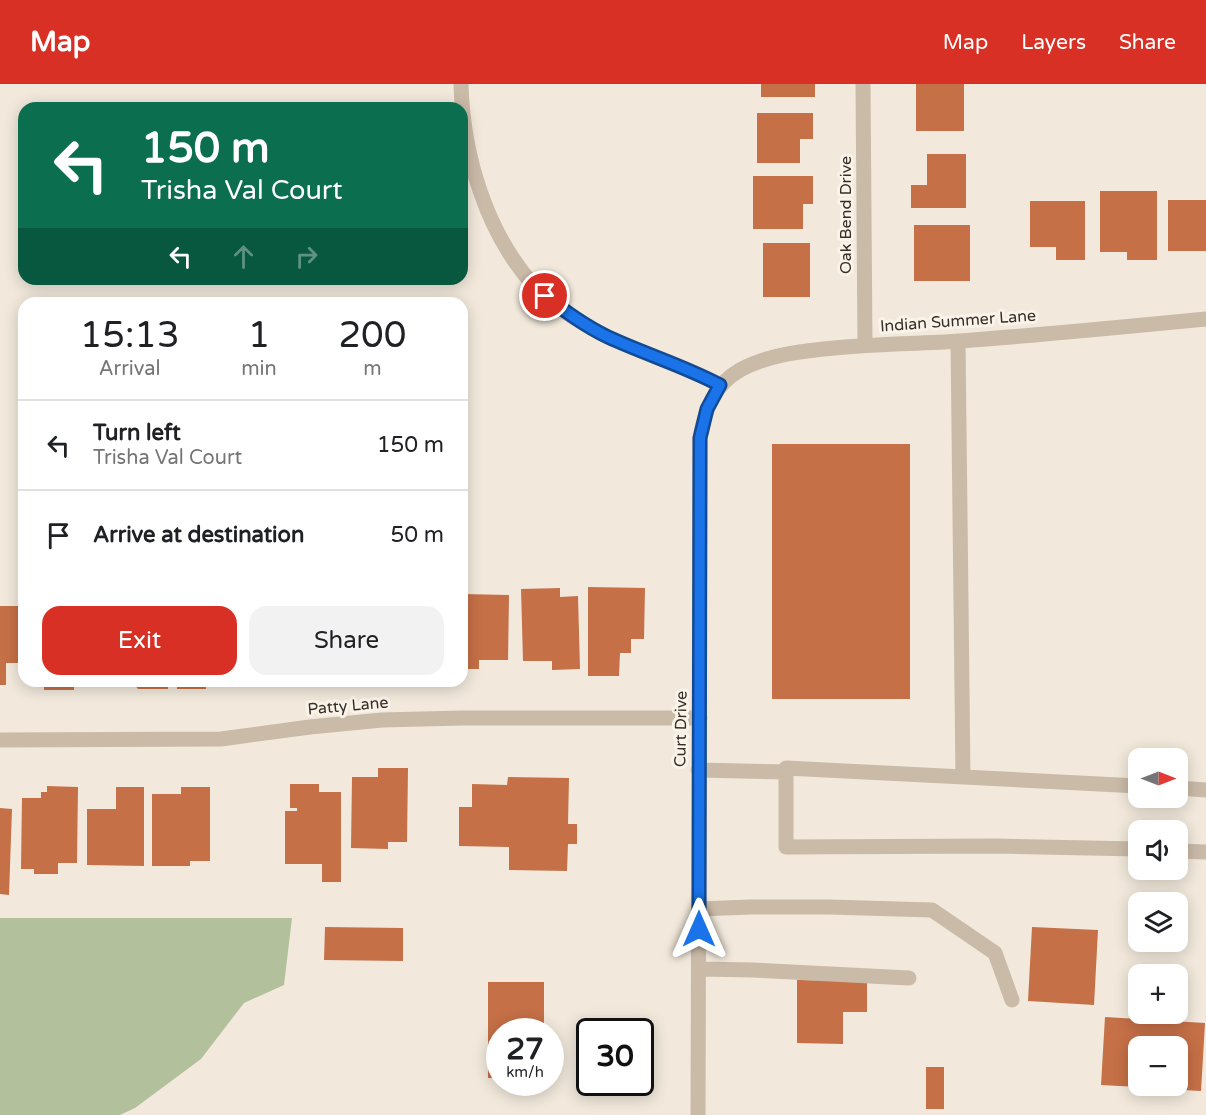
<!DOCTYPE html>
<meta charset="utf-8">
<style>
:root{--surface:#fff;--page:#f2f2f2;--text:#202124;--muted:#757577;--line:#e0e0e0;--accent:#d93025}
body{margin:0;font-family:"Varela Round",sans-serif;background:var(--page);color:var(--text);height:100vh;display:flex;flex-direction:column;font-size:22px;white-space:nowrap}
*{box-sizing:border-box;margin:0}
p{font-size:20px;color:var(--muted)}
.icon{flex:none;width:33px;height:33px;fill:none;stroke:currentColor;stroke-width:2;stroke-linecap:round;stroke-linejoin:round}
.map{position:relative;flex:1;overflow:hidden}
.sheet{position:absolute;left:18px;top:213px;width:450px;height:390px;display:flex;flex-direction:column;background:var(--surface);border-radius:18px;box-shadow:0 3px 15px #0003}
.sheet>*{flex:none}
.banner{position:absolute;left:18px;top:18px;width:450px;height:183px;border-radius:18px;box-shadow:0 3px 15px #0003;background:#0b6e4f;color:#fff;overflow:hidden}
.needle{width:39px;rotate:90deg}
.fabs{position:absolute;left:1128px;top:664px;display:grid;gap:12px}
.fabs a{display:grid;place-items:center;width:60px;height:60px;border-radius:12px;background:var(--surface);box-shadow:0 3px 15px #0003;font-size:30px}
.speed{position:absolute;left:486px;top:934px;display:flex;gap:12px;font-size:30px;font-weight:700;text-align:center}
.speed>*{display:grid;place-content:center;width:78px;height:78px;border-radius:50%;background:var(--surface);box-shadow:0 3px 15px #0003;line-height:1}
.speed small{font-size:15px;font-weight:400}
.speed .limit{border:3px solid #111;border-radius:9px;background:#fff;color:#111}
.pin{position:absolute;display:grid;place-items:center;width:51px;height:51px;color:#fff;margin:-26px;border:3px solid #fff;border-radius:50%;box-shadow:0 2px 6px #0007}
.me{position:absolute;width:66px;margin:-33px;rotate:0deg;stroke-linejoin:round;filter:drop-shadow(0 0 4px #0008)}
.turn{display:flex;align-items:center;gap:21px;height:126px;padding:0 24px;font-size:27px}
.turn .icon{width:78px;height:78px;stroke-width:2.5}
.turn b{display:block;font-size:42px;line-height:51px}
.lanes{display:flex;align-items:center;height:57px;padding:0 24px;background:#0003;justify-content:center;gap:30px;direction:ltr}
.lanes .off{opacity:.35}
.eta{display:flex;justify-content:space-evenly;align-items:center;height:102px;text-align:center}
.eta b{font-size:36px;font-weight:600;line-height:42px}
.primary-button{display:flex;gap:12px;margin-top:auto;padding:12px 24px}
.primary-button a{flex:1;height:69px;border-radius:18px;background:var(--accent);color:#fff;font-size:24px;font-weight:600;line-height:69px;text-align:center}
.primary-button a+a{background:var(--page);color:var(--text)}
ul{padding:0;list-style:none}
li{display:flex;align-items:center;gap:18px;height:90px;padding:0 24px;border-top:2px solid var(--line)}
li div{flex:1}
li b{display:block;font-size:22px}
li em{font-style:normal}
header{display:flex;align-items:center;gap:36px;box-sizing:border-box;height:84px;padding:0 30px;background:var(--accent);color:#fff}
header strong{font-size:28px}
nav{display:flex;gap:33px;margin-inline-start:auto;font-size:21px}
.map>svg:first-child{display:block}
.green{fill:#b2c19c}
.building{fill:#c57047}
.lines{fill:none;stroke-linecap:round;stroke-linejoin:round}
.minor{stroke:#cabaa8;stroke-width:15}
.route-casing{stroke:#114b97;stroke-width:15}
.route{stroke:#1a73e8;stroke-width:10}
.labels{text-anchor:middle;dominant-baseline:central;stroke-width:6;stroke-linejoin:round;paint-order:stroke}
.street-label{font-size:16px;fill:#372e28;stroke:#f9f3e9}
</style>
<header>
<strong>Map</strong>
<nav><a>Map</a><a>Layers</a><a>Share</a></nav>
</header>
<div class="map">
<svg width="1206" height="1031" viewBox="0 0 1206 1031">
<rect width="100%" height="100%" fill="#f2e9dc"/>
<path class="green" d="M0,834h292l-8,67 -40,18 -43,56 -66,49 -15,7h-120z"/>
<path class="building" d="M761,0h54v13h-54z
M916,0h48v47h-48z
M757,29h56v26h-13v24h-43z
M927,70h39v54h-55v-23h16z
M753,92h60v28h-10v25h-50z
M1100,107h57v69h-30v-8h-27z
M1168,116h38v51h-38z
M1030,117h55v59h-29v-13h-26z
M914,141h56v56h-56z
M763,159h47v54h-47z
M772,360h138v255h-138z
M588,503l57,1 -1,51h-13v14h-11l-1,23h-31z
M560,504v9l18,-1 2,73 -28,1v-9h-29l-2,-72z
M462,510l47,1 -1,65h-29v9h-17z
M0,522h24v57h-18v22h-6z
M44,597h30v9h-30z
M132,597h36v8h-30z
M177,597h29v8h-29z
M378,684h30l-1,74h-19v7l-37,-1 1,-71h26z
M508,693l61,1 -1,46h9v20h-9l-1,27 -58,-1v-23l-50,-1v-39h13v-23l35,1z
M290,700h29v8h22v90h-19v-18h-37v-53h12v-3h-7z
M47,702l31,1 -1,76h-19v11h-24v-5h-13l1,-71h19v-6h6z
M116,703h28v79l-57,-1v-56h29z
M181,703h29v74h-20v5h-38v-72h29z
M0,724l12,1 -3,86 -9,-1z
M325,843l78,1v33l-79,-1z
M1032,843l66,3 -4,75 -66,-4z
M797,896l70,1v31h-24v32l-46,-1z
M488,898h56v50h-44v46h-12z
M1105,933l100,6 -4,68 -55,-3v-2h32v-39h-40v40l-37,-2z
M926,983h18v42h-18z"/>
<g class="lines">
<path class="minor" d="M461,0c2,71 25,149 74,203 16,18 50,38 71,49 37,18 77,29 114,49
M863,0l2,261
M958,257l5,436
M0,656l221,-1 89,-12 72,-7 80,-2h238
M698,686l88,2
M1138,702l-352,-18v79l209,-1 143,3
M1178,704l28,2
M1178,767l28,1
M699,825l52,-2h78l103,3 63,43 17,47
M699,885l54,1 156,8
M698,1031l2,-677c5,-29 14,-53 40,-68 25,-14 56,-18 84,-21 45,-5 91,-5 136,-8 82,-6 164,-14 246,-22"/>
</g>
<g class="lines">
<defs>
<path id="route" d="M545,212c20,15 40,30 63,41 37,17 76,29 112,48l-13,24 -7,29 -1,491"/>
</defs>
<use href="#route" class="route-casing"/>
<use href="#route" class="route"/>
</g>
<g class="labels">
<g class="street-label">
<text transform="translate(846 131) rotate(-90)">Oak Bend Drive</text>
<text transform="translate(958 237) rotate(-4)">Indian Summer Lane</text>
<text transform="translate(348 622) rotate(-5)">Patty Lane</text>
<text transform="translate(681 645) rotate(-89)">Curt Drive</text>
</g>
</g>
</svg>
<div class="fabs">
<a><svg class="needle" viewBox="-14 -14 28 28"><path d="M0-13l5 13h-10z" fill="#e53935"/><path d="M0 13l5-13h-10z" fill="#757577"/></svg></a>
<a><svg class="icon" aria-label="sound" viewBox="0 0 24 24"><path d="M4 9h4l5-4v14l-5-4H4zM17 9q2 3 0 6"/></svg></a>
<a><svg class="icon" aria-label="layers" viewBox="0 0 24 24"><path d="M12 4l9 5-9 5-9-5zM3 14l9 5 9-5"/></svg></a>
<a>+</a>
<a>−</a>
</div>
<div class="speed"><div>27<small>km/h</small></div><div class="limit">30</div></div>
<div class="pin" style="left:545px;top:212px;background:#d93025"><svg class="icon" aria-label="arrive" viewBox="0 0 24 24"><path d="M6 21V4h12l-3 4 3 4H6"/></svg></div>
<svg class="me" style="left:699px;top:845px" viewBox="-20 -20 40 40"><path d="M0-17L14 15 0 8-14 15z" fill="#1a73e8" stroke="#fff" stroke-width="4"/></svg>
<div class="banner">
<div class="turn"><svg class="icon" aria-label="left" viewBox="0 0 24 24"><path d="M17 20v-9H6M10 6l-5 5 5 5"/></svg><div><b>150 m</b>Trisha Val Court</div></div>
<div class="lanes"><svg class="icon" aria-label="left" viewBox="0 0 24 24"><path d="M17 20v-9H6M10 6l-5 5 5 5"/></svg><svg class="icon off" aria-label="ahead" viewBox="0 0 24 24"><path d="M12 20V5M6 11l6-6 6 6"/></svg><svg class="icon off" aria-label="right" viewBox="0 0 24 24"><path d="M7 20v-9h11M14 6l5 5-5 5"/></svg></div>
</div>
<section class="sheet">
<div class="eta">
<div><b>15:13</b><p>Arrival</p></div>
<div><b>1</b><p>min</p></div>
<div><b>200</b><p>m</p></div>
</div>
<ul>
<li><svg class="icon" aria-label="left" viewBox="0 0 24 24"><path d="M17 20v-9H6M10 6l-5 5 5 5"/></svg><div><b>Turn left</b><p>Trisha Val Court</p></div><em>150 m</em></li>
<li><svg class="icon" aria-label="arrive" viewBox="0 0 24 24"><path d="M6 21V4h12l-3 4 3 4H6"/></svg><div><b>Arrive at destination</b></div><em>50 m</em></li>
</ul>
<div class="primary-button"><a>Exit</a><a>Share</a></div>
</section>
</div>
